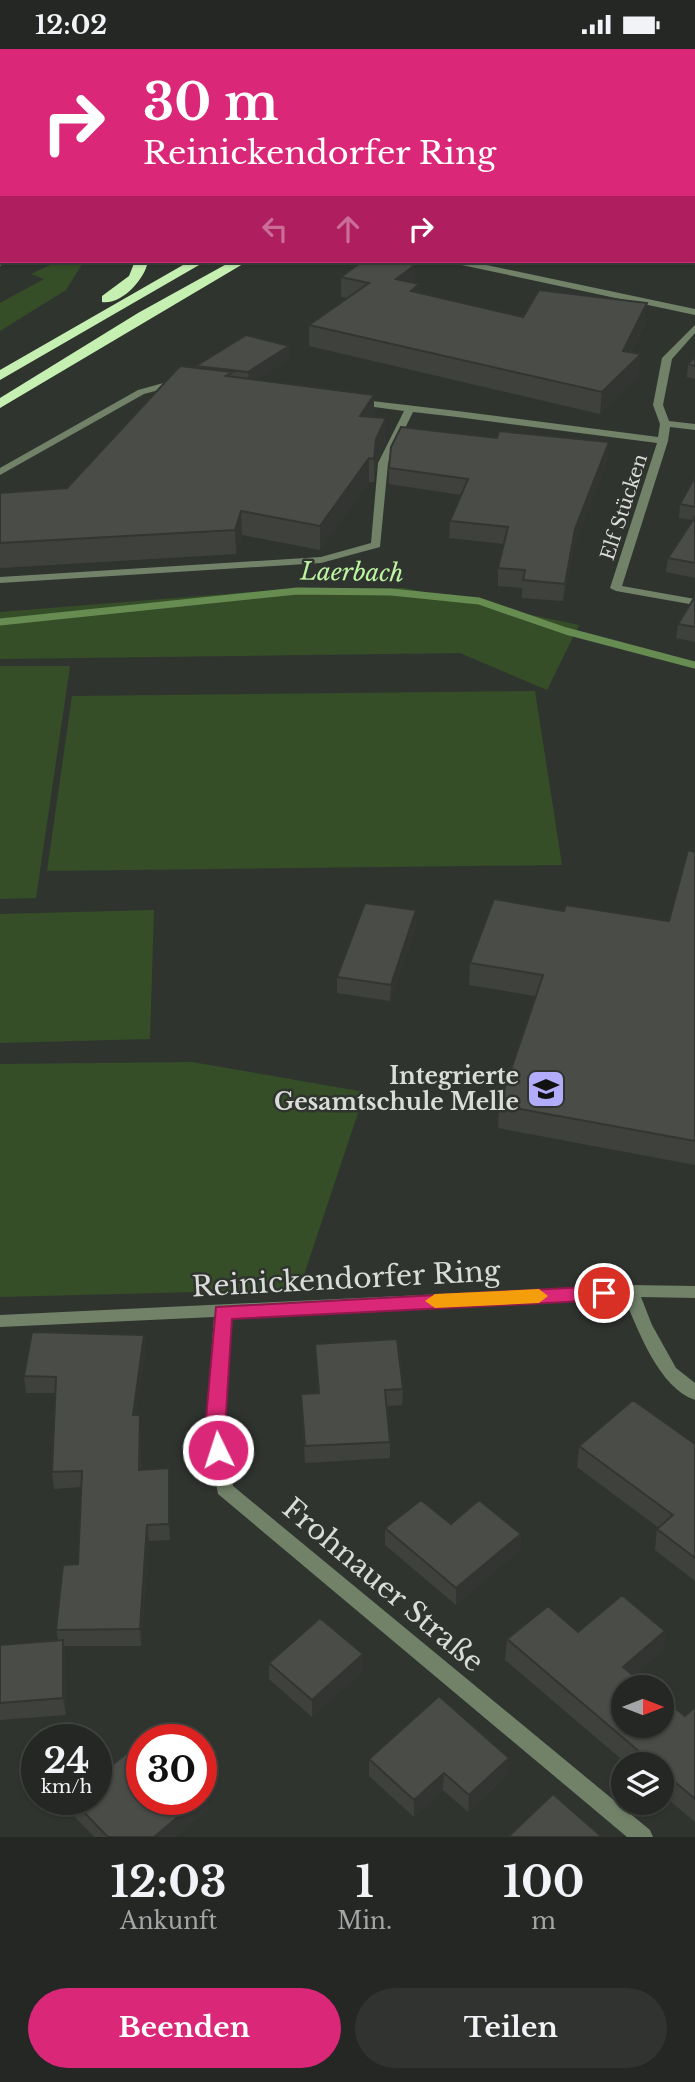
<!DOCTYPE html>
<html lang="de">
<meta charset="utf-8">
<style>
:root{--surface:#242723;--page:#303330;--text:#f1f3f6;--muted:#a3a5a6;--line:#414441;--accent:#db2777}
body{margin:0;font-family:"Libre Baskerville",serif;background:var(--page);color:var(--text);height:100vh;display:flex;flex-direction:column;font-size:26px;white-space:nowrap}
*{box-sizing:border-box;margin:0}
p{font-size:23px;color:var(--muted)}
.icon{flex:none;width:38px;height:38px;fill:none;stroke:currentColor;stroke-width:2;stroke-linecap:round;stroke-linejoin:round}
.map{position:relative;height:1788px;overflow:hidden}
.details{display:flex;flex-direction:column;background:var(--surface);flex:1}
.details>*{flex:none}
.banner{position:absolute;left:0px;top:0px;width:696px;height:214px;box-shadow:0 2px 5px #0004,0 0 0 2px var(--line);background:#db2777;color:#fff;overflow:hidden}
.needle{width:46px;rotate:90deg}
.tools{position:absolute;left:611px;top:1626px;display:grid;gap:14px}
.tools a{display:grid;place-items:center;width:63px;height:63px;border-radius:50%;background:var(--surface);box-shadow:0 2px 5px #0004,0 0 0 2px var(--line);font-size:35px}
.speed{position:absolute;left:21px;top:1675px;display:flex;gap:14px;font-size:35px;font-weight:700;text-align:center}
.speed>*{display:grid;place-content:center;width:91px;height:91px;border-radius:50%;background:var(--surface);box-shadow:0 2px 5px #0004,0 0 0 2px var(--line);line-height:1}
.speed small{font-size:18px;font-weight:400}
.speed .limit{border:10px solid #d22;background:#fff;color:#111}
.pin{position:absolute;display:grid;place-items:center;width:60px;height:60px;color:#fff;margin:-30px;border:4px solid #fff;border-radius:50%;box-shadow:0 2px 7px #0007}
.me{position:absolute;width:77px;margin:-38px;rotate:356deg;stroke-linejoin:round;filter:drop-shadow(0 0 5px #0008)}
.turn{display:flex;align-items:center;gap:24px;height:147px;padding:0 28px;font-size:32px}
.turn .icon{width:91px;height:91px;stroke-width:2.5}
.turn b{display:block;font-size:49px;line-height:60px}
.lanes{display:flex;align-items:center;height:66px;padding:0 28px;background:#0003;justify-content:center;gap:35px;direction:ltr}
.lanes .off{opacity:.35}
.eta{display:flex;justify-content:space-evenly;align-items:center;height:119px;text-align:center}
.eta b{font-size:42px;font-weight:800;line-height:49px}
.button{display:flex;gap:14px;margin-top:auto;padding:14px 28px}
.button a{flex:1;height:80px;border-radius:42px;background:var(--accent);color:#fff;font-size:28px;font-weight:800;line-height:80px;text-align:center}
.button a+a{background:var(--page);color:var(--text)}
.status{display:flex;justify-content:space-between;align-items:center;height:49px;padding:0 35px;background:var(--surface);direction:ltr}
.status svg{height:19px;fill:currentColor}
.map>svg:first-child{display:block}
.green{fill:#354e28}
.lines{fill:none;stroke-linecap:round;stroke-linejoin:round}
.stream{stroke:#668c52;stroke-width:7}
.service{fill:#718269;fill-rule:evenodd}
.minor{fill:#718269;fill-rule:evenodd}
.secondary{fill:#93ae86;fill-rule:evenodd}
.motorway{fill:#c5f0b1;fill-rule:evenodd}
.wall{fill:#3f413d}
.shaded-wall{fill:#333532}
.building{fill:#494c47;stroke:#333532;stroke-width:2}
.route{fill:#db2777;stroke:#8e194d;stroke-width:2}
.slow{fill:#f59e0b}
.labels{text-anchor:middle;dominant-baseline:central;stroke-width:5;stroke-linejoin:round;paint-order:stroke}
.far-street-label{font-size:19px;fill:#dadcd9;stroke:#30342f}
.poi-label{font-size:23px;font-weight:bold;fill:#dadcd9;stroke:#30342f;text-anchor:end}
.water-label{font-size:24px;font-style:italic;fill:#bdf5a2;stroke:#30342f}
.near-street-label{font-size:28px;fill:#dadcd9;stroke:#30342f}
</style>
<div class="status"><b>12:02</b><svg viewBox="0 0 49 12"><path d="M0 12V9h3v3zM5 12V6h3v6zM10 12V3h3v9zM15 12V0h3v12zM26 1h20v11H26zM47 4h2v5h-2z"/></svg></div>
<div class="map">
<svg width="695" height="1788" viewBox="0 0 695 1788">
<rect width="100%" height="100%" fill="#30342f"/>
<path class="green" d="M59,212h25l-18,29 -66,41v-28l44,-24 -13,-5z
M301,539h104l174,37 -32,65 -87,-37 -460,6v-47z
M0,617h70l-34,232 -36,1z
M535,642l27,174 -515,6 25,-175z
M154,861l-4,129 -150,4v-129z
M192,1013l173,30 -61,183 -24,15 -280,7v-233z"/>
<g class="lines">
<path class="stream" d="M0,573l297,-31 94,1 88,9 87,30 129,34"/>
<path class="service" d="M482,0h10l-12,2z
M0,57h2v4h-2z
M0,162h2v5h-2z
M0,210l2,2h5l-7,5z
M178,330l3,1v4l-37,10 -144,81v-7l138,-78z
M355,350l102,12 5,3 -5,3 -44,-5 -25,51 -8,84 -59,16 -321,20v-6l321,-20 50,-14 7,-80 26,-52 -52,-7v-4z"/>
<path class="minor" d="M453,212h15l227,48v6l-238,-51z
M695,276v8l-23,26 -9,46 6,16 26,3v6l-25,-3 -2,14 -46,145 73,13v6l-79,-14 -6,-3 47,-145 -200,-26 -5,-3 5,-3 201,26 2,-13 -7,-19 9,-47z
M630,1236l65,1v12l-54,-1 11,28 24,43 19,15v17c-36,-12 -57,-70 -71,-103l-393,19 -7,114 9,56 417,344 3,7h-26l-409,-343 -12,-64 8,-113 -214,10v-12z"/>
<path class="secondary" d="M0,73h2v4h-2z"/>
<path class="motorway" d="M659,0h14l-15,2z
M135,212h13c-3,18 -26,44 -46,41v-6l27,-20z
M190,212h16l-206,119v-10z
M232,212h16l-248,147v-10l138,-85z"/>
</g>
<path class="wall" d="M577,212h16l-4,2z
M415,216v19h4v8l104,25 122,7 -14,28 8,24 -39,38 -291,-68v-21l37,-27 -5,-1v-20z
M289,297v13l-33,21 118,37 12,24 -10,21 -2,20h-5l-49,68 -78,-15 -6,19 -236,14v-75l67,-5 129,-121v-1z
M695,308v22l-8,-2 1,-13z
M608,409l-34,88 -11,55 -41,-3v-10l-24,-2v-18l6,-24 -55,-6 1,-17 11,-26 -72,-11v-16z
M695,428v101l-29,-6 2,-14 25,-38 -14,-2 1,-14z
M695,549v44l-19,-4 2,-14z
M695,803v313l-197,-37 1,-23 36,-109 -66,-11 1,-22 94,-52 105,10z
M416,876l-26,76 -53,-8v-16z
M144,1286l1,17 -9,63 5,17v38l28,-2 1,17v55l-21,1 -8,105h-77l1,10 1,59 -66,5v-75l58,-5 -2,-10 22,-66 3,-77 -27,2 -2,-17 3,-79h-29l-2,-17z
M315,1295l88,45 -1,16 -15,1 3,36v16l-85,5 -4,-69h17z
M695,1395v137l-40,-31 2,-21 2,-1 -82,-61 2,-21z
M451,1475l70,10 -1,16 -64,55 -71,-60v-17z
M665,1582l-3,20 -28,25 51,40 10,-9v115l-33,-28v-30h-35l-122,-104 2,-21 71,-7z
M363,1605v17l-51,46 -43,-38v-16z
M369,1710l139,15 -40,38 -25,-22 -29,27 -45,-41z
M71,1750l138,9 -34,29h-81l-21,-22z"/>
<path class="shaded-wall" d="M408,0h34v2h-39z
M415,216v20l-19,-6z
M419,235v21l-8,-14z
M647,254l-2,21 -23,48 1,-21z
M289,297v13l-40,25 -1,-12z
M641,305l-2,22 -39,38 2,-22z
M374,346v23l-14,-2z
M386,369v23l-10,21 -2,20v-23l2,-20z
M609,393l-1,16 -34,88 -11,55 2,-17 10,-55z
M369,409v24l-49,68v-24z
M241,462l1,24 -6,19 -1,-24z
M416,861v15l-26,76 1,-16z
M144,1286l1,17 -11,80 -1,-17z
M140,1366l1,17 -1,54 -1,-16z
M169,1419l1,17v55l-1,-16z
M147,1476l2,16 -8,105 -1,-17z
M521,1485l-1,16 -64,55v-17z
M665,1582l-3,20 -41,37 2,-21z
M63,1591l2,16 1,59 -3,-17z
M363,1605v17l-51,46v-17z
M509,1709l-1,16 -40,38 1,-17z
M444,1724l-1,17 -29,27v-17z
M208,1743l1,16 -34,29h-21l45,-38h2v-2z"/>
<path class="building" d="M50,0h358l-5,2h-358z
M363,212h33l19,4 -19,14 23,5 -8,7 112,26 16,-27 108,13 -24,48 18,3 -39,38 -293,-67 60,-42 -28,-6z
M246,286l43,11 -41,26 -52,-6z
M695,308v9l-7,-2z
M180,317l53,6 -7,4 148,19 -14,21 26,2 -10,21 -2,20 -5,-1 -49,68 -79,-15 -6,19 -235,13v-50l67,-5z
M401,378l96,11 2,-7 110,11 -34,87 -10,55 -42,-4 2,-10 -27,-2 10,-41 -58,-6 18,-42 -79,-11 2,-21z
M695,428v30l-15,-3z
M695,468v46l-27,-5z
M694,549h1v29l-17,-3z
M688,801l7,2v289l-196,-36 44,-130 -73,-12 24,-64 70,12 2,-6 103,16z
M365,854l51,7 -25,75 -54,-8z
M32,1283l112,3 -11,80h7l-1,55 30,-2v56l-22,1 -7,104 -84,1 7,-65 15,-1 4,-93 -30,1 4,-95 -32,-1z
M397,1290l6,50 -18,1 5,52 -85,4 -4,-52 18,-1 -4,-49z
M633,1351l62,44v114l-38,-29 16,-14 -94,-69z
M421,1451l30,24 28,-24 42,34 -65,54 -71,-60z
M622,1546l43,36 -42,36 25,20h-25v38h39v-27l23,18 10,-9v92l-33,-28v-7h-8l-147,-125 41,-33 30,26z
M320,1569l43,36 -51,46 -43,-37z
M63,1591v58l-63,5v-58z
M439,1647l70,62 -40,37 -25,-22 -30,27 -45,-41z
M150,1685l5,5h-11z
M142,1692v58h57l-45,38h-46l-37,-38h25v-21z
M201,1736l7,7 -7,5z
M553,1745l49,43h-94z"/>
<path class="route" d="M604,1237l10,7 -10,7 -372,19 -7,111 3,20 -3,6h-14l-6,-26 11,-123z"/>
<path class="slow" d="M539,1240l9,7 -9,7 -104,5 -10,-7 10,-7z"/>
<defs>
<symbol id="school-square" viewBox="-11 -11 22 22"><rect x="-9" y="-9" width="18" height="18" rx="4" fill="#b1adfa" stroke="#30342f"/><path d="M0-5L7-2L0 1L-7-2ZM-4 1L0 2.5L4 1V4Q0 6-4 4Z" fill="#111"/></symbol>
</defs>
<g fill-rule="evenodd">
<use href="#school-square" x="524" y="1018" width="44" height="44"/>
</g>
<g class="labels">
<g class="far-street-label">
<text transform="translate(624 458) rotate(-72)">Elf Stücken</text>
</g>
<g class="poi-label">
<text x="519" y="1027">Integrierte<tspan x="519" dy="26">Gesamtschule Melle</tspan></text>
</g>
<g class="water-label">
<text transform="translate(352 523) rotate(1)">Laerbach</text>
</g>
<g class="near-street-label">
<text transform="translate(346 1230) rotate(-3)">Reinickendorfer Ring</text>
<text transform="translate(383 1536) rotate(40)">Frohnauer Straße</text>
</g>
</g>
</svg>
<div class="tools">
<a><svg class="needle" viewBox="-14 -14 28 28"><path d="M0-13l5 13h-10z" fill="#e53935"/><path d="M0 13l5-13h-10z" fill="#a3a5a6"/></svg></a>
<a><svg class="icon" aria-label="layers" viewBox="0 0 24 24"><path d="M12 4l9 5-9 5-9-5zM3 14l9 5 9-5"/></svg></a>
</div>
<div class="speed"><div>24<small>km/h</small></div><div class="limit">30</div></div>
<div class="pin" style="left:604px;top:1244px;background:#d93025"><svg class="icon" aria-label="arrive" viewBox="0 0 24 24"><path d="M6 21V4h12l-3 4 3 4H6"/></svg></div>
<svg class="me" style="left:218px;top:1401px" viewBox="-20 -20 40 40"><circle r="17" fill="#db2777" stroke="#fff" stroke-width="3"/><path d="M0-11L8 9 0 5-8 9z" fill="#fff"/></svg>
<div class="banner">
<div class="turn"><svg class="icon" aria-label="right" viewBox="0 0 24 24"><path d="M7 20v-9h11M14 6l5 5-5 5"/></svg><div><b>30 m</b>Reinickendorfer Ring</div></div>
<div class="lanes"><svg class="icon off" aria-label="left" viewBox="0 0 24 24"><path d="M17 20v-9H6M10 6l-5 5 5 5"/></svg><svg class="icon off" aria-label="ahead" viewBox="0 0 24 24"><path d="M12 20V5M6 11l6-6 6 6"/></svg><svg class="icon" aria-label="right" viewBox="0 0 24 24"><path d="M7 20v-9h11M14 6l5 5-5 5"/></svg></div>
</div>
</div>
<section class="details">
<div class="eta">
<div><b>12:03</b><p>Ankunft</p></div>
<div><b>1</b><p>Min.</p></div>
<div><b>100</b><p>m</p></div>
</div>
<div class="button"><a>Beenden</a><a>Teilen</a></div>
</section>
